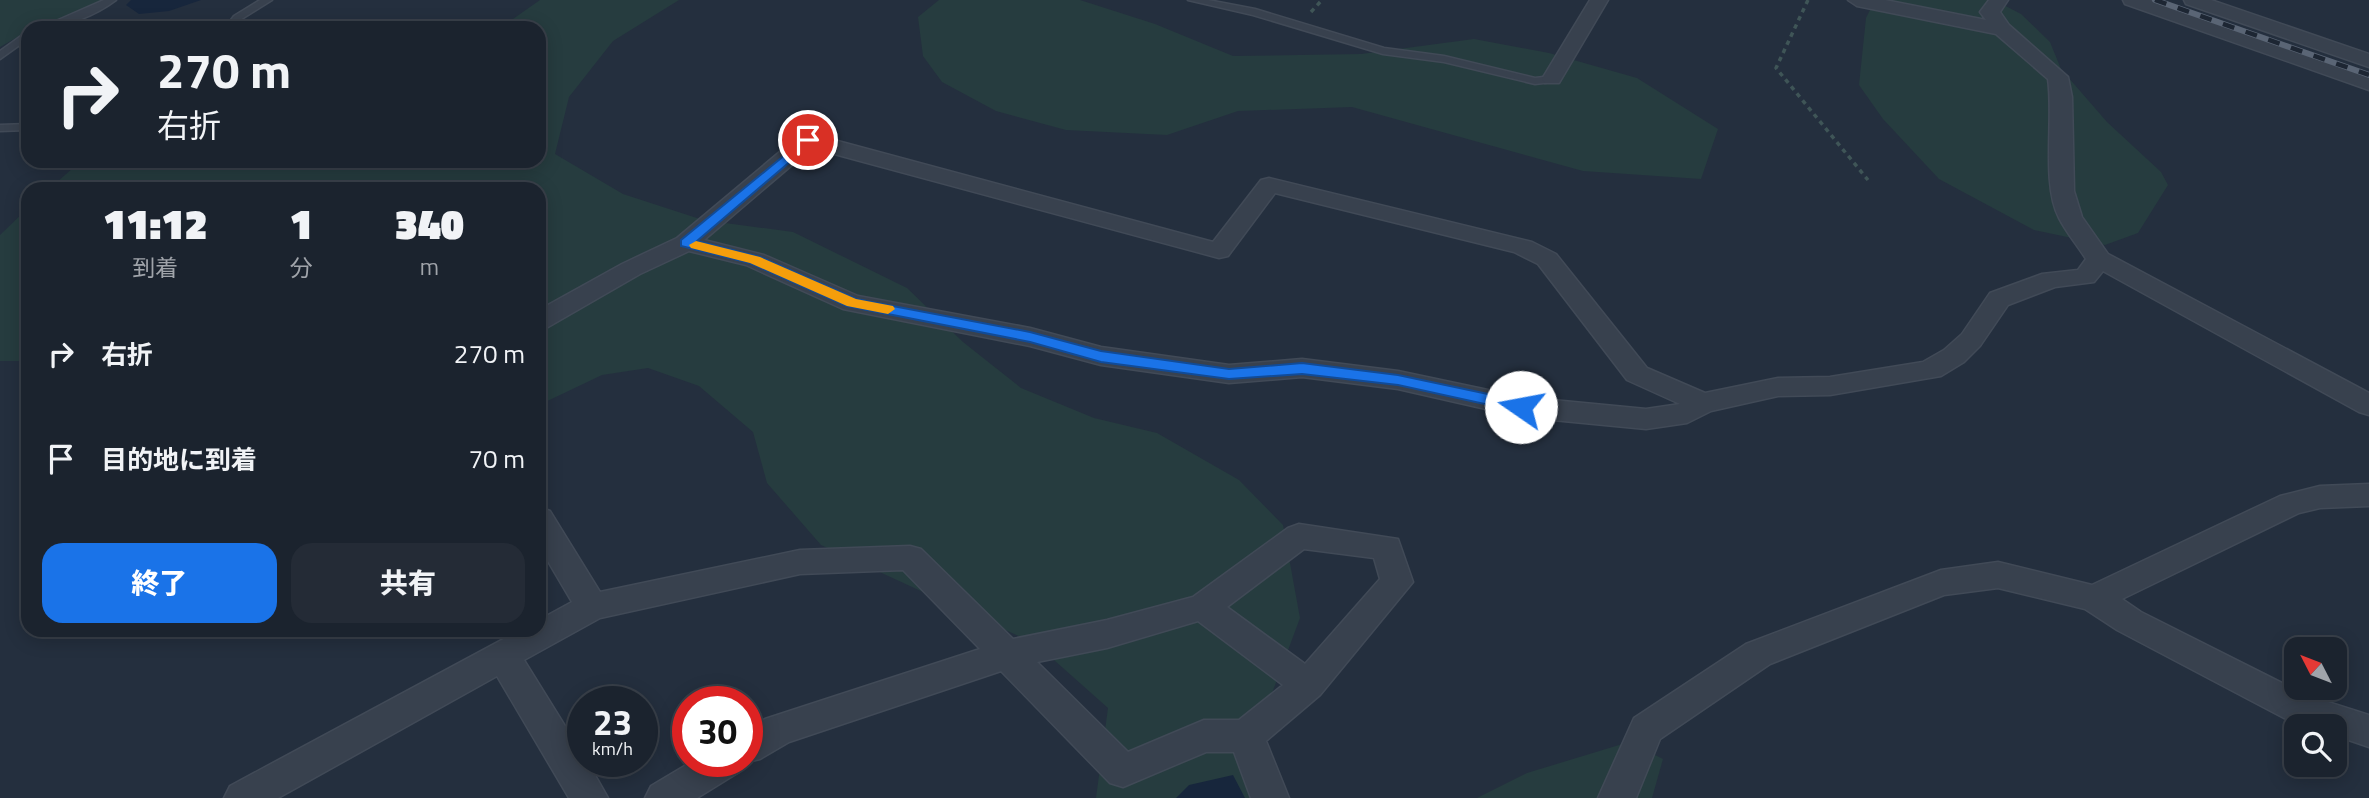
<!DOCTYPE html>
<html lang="ja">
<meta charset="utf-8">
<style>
:root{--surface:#1b232e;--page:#242b36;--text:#f1f3f6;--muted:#a0a4aa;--line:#39404a;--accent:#1a73e8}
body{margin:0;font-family:"Titillium Web","Noto Sans JP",sans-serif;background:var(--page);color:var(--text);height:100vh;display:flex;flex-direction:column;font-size:26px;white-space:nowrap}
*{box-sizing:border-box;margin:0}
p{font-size:23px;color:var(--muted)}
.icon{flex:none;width:38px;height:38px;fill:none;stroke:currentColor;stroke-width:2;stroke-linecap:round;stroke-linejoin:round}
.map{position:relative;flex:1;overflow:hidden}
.sheet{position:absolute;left:21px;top:182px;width:525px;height:455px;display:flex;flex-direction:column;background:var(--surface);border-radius:21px;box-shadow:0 4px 18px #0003,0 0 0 2px var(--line)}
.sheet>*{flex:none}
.top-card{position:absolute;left:21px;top:21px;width:525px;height:147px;border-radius:21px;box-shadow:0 4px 18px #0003,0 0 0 2px var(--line);background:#1b232e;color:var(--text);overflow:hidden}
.needle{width:46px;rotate:312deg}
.tools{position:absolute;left:2284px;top:637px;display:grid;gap:14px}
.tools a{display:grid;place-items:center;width:63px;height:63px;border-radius:14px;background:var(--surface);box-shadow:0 4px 18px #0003,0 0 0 2px var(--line);font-size:35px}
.speed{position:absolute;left:567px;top:686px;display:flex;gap:14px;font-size:35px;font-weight:700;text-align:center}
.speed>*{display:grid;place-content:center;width:91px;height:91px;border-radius:50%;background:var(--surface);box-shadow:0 4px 18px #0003,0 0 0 2px var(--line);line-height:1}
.speed small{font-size:18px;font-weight:400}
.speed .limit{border:10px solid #d22;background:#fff;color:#111}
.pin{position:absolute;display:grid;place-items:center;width:60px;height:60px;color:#fff;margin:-30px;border:4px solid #fff;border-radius:50%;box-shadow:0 2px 7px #0007}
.me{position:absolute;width:77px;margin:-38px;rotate:282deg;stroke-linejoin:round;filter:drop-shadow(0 0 5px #0008)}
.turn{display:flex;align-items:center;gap:24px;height:147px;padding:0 21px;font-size:32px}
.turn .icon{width:91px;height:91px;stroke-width:2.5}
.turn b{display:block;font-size:49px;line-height:60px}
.eta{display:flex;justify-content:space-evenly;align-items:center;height:119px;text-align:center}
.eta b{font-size:42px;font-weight:800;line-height:49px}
.button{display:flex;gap:14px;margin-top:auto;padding:14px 21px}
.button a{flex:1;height:80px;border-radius:21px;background:var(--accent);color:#fff;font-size:28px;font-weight:800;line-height:80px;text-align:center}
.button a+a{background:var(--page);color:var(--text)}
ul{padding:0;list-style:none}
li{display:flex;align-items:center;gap:21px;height:105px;padding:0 21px}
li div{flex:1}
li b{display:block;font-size:26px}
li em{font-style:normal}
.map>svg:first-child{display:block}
.green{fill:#263c3f}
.water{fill:#17263c}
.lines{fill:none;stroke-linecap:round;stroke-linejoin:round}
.service-casing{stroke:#414a57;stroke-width:3}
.minor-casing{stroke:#414a57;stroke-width:3}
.path{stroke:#3f5557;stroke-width:3.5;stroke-dasharray:4.5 4.5;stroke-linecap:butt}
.service{fill:#38414e;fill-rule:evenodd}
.minor{fill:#38414e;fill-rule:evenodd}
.rail-casing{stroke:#5a6575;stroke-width:6}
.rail{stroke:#1d2633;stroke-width:4.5;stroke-dasharray:12;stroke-linecap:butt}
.route{fill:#1a73e8;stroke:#114b97;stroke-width:2}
.slow{fill:#f59e0b}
</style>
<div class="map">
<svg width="2369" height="798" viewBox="0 0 2369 798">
<rect width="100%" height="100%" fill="#242f3e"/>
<path class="green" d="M0,0h102c-22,11 -48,28 -74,28v3l-28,16z
M540,0h139l-66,41 -44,56 -14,57 68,40 80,26 90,12 114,56 56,54 58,46 73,30 63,15 82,47 44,45 17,93 -50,134 3,46h-157l12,-90 -72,-64 -215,-99 -54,-62 -14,-51 -54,-46 -51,-18 -46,7 -63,30v-216h-490l32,-28h197l33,4 8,-4h220v-133h-39z
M939,0h141l75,24 78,32 128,-2 113,-15 75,14 88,25 81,51 -17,50 -118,-8 -231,-64 -114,4 -71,24 -101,-5 -70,-19 -54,-29 -19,-26 -5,-39z
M1875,0h119l27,14 29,28 11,27 46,53 54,50 7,13 -30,48 -33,12 -71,-15 -95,-51 -56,-60 -24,-34 7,-67z
M28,208v153h-28v-126z
M1629,742l34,17 -11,39h-175l50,-25z"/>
<path class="water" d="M131,0h70l-32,11 -30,3 -13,-9z
M1233,775l12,23h-69l13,-13z"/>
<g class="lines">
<defs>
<path id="service" d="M104,0h12c-20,15 -51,28 -76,28z
M260,0h12l-32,20 -5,8h-10l9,-12z
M1188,0h20l47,9 129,39 60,8 91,22 17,-2 5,3 -5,3 -17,2 -91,-22 -61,-8 -130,-39z
M28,31v8l-28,20v-8z
M28,124v6l-28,1v-6z"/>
<path id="minor" d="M1590,0h18l-49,83h-14l-3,-4z
M1848,0h37l101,20 -6,-8 9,-12h19l-8,12 9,13 59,52 4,20 2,94 8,26 26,37 261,139v22l-10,-3 -256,-141 -9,11 -39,5 -47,18 -28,41 -16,16 -23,14 -111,19 -52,1 -67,15 -24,12 -41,6 -125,-12 -123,-28 -96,-12 -73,6 -128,-18 -71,-19 -187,-37 -97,-44 -57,-14 -49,23 -92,53 -9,2v-19l83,-46 55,-26 123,-103 8,-2 405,109 48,-62 8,-2 263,64 24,12 91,114 58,25 73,-15 52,-1 93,-15 21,-12 18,-16 28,-41 52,-19 36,-4 8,-11c-9,-14 -20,-27 -27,-41 -18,-34 -5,-99 -11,-139l-52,-45 -139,-28zM812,148l407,110 9,-2 47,-63 239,59 24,12 89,116 53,24 -34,5 -125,-12 -123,-26 -96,-12 -73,6 -128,-18 -71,-19 -172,-32 -94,-41 -60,-15z
M2123,0h27l219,77v13l-244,-86z
M2184,0h27l158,54v13l-183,-63z
M2369,484v22l-49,2 -21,5 -177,86 19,13 165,83 63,20v32l-35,-12v-9h-25l-25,-8 -167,-88 -32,-21 -87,-21 -54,7 -174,69 -110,75 -24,59h-38l36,-80 112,-74 195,-74 57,-8 94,23 188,-89 40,-10z
M539,507l11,4 50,81 200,-42 110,-4 11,3 92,90 94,-19 86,-23 95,-69 11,-4 99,15 15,43 -93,113 -54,46 23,57h-38l-17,-46h-28l-83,35 -13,-4 -109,-112 -212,71 -29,17 -17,4 -4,9 -42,26h-52l6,-12 42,-25h54v-32l18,-10 215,-70 -77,-79 -103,4 -200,44 -76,42 59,95v6h4l21,37h-39l-72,-122 -219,122h-54l6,-12 290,-156h19v-10l33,-18 -33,-56zM1304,549l70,9 6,21 -75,85 -78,-57zM1198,621l85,64 -44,35h-35l-76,32 -91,-90 70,-14z"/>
</defs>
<use href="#service" class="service-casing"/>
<use href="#minor" class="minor-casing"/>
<path class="path" d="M1808,0l-32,68 92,112
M1311,12l11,-12"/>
<use href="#service" class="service"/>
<use href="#minor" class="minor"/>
<defs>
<path id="rail" d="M2155,0l214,75"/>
</defs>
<use href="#rail" class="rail-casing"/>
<use href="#rail" class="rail"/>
</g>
<path class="route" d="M808,136l6,4 -2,3 -115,98 63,16 96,42 174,33 71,19 128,18 73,-6 96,12 123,26 8,6 -8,5 -123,-27 -96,-11 -73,5 -128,-17 -71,-20 -183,-36 -97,-43 -69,-17v-6z"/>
<path class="slow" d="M696,241l64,16 96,42 37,7 2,3 -7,5 -41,-8 -97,-43 -59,-15 -2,-3z"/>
</svg>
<div class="tools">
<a><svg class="needle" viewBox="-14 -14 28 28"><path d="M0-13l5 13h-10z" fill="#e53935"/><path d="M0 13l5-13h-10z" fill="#a0a4aa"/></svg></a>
<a><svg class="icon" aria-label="search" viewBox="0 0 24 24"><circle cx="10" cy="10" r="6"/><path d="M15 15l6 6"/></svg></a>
</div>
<div class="speed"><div>23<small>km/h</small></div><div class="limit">30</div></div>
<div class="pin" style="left:808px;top:140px;background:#d93025"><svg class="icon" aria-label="arrive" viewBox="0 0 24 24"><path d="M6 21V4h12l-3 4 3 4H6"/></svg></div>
<svg class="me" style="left:1521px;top:407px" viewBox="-20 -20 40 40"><circle r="19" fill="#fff"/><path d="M0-13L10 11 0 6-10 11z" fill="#1a73e8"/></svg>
<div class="top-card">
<div class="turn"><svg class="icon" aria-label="right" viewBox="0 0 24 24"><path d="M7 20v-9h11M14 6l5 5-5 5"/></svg><div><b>270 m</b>右折</div></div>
</div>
<section class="sheet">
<div class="eta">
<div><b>11:12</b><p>到着</p></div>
<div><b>1</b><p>分</p></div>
<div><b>340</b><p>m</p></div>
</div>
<ul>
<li><svg class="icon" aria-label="right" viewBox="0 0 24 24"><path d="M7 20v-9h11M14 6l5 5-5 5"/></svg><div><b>右折</b></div><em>270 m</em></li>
<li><svg class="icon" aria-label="arrive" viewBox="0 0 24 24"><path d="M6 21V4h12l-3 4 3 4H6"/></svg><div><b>目的地に到着</b></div><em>70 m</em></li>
</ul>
<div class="button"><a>終了</a><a>共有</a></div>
</section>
</div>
